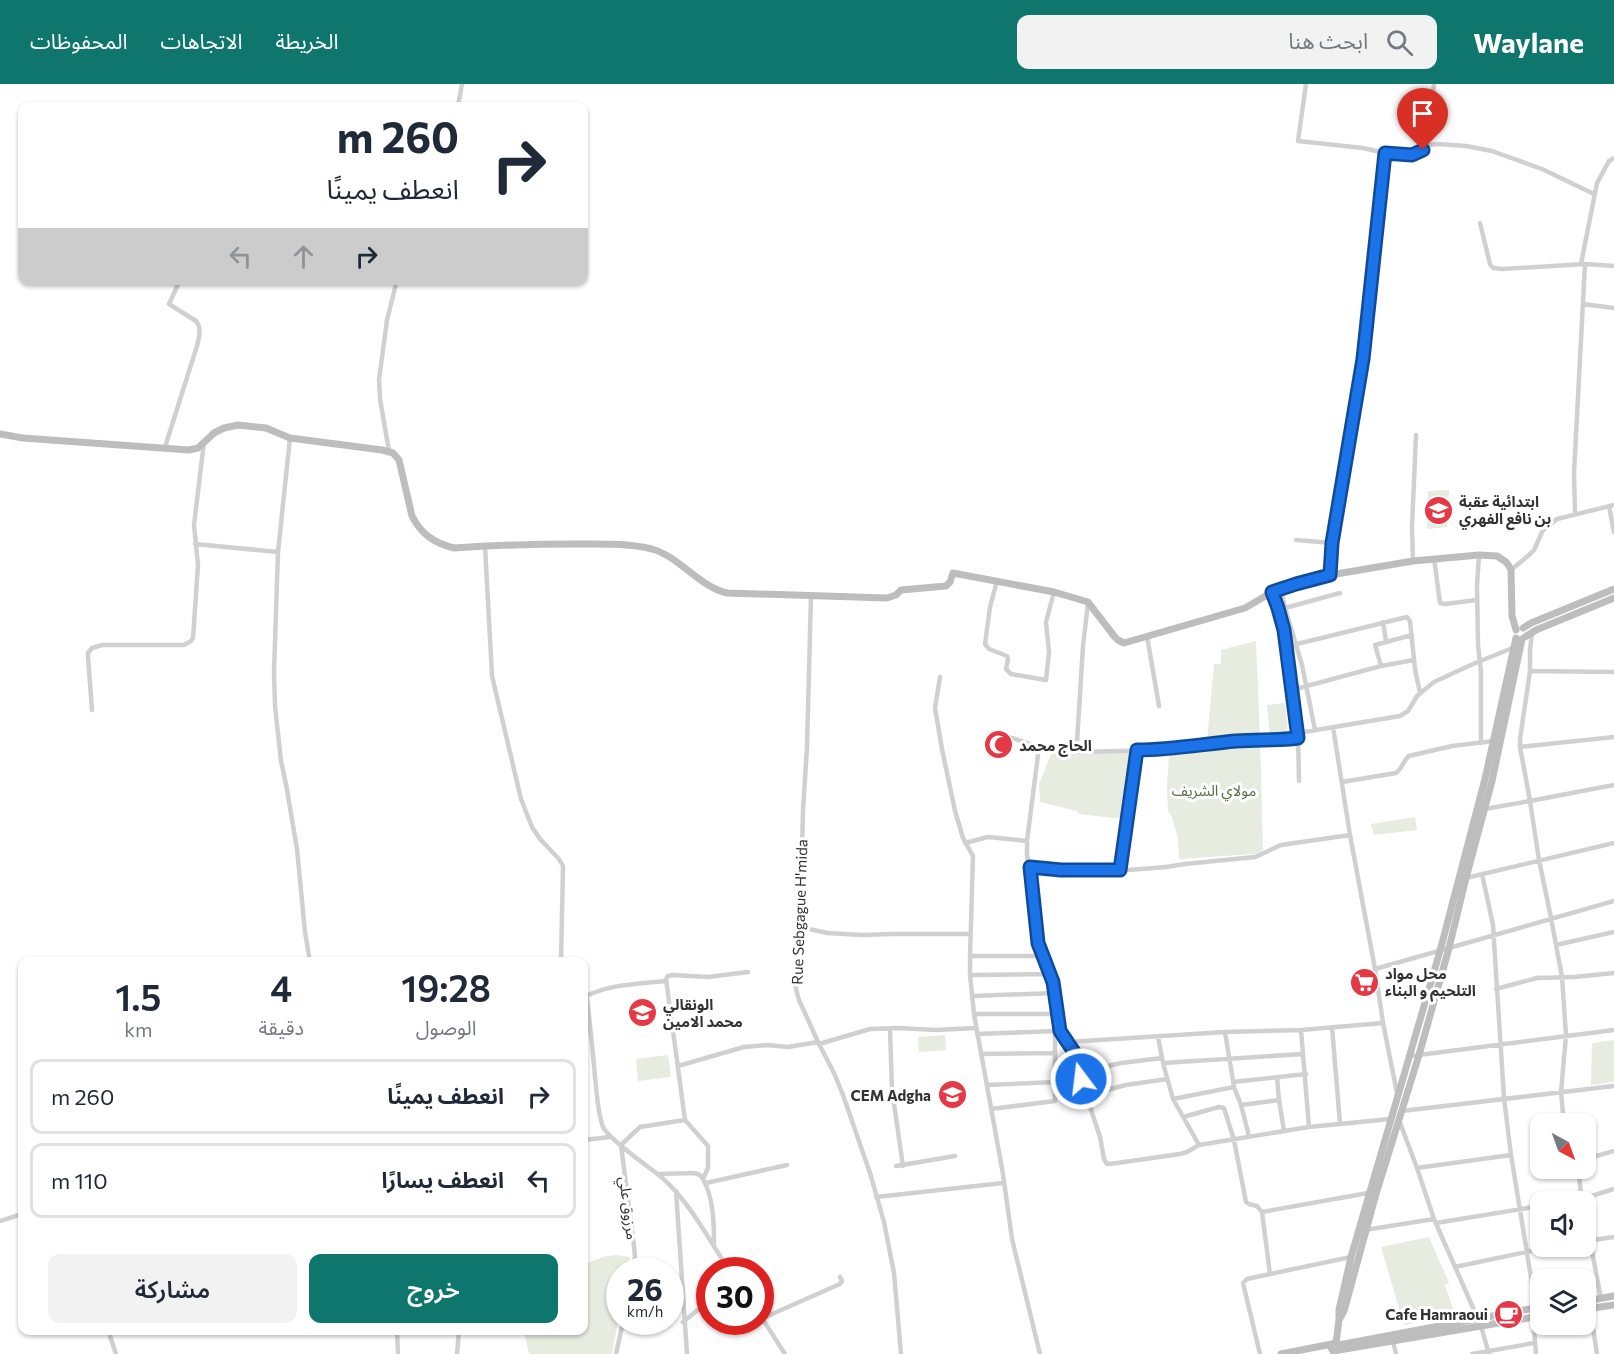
<!DOCTYPE html>
<html lang="ar">
<meta charset="utf-8">
<style>
:root{--surface:#fff;--page:#f2f2f3;--text:#1f2937;--muted:#747a83;--line:#e0e1e3;--accent:#0f766e}
body{margin:0;font-family:Commissioner,"Noto Sans Arabic",sans-serif;background:var(--page);color:var(--text);direction:rtl;height:100vh;display:flex;flex-direction:column;font-size:22px;white-space:nowrap}
*{box-sizing:border-box;margin:0}
p{font-size:20px;color:var(--muted)}
.icon{flex:none;width:33px;height:33px;fill:none;stroke:currentColor;stroke-width:2;stroke-linecap:round;stroke-linejoin:round}
.map{position:relative;flex:1;overflow:hidden;direction:ltr}
.drawer{position:absolute;left:18px;top:873px;width:570px;height:378px;display:flex;flex-direction:column;background:var(--surface);border-radius:12px;box-shadow:0 2px 4px #0004;direction:rtl}
.drawer>*{flex:none}
.top-card{position:absolute;left:18px;top:18px;width:570px;height:183px;border-radius:12px;box-shadow:0 2px 4px #0004;direction:rtl;background:#fff;color:var(--text);overflow:hidden}
.needle{width:39px;rotate:139deg}
.buttons{position:absolute;left:1530px;top:1029px;display:grid;gap:12px}
.buttons a{display:grid;place-items:center;width:66px;height:66px;border-radius:12px;background:var(--surface);box-shadow:0 2px 4px #0004;font-size:30px}
.speed{position:absolute;left:606px;top:1173px;display:flex;gap:12px;font-size:30px;font-weight:700;text-align:center}
.speed>*{display:grid;place-content:center;width:78px;height:78px;border-radius:50%;background:var(--surface);box-shadow:0 2px 4px #0004;line-height:1}
.speed small{font-size:15px;font-weight:400}
.speed .limit{border:9px solid #d22;background:#fff;color:#111}
.pin{position:absolute;display:grid;place-items:center;width:51px;height:51px;color:#fff;margin:-62px -26px;border-radius:50% 50% 50% 0;rotate:-45deg;box-shadow:0 0 6px #0007}
.pin .icon{rotate:45deg}
.me{position:absolute;width:66px;margin:-33px;rotate:345deg;stroke-linejoin:round;filter:drop-shadow(0 0 4px #0008)}
.turn{display:flex;align-items:center;gap:21px;height:126px;padding:0 30px;font-size:27px}
.turn .icon{width:78px;height:78px;stroke-width:2.5}
.turn b{display:block;font-size:42px;line-height:51px}
.lanes{display:flex;align-items:center;height:57px;padding:0 30px;background:#0003;justify-content:center;gap:30px;direction:ltr}
.lanes .off{opacity:.35}
.eta{display:flex;justify-content:space-evenly;align-items:center;height:102px;text-align:center}
.eta b{font-size:36px;font-weight:600;line-height:42px}
.action{display:flex;gap:12px;margin-top:auto;padding:12px 30px}
.action a{flex:1;height:69px;border-radius:12px;background:var(--accent);color:#fff;font-size:24px;font-weight:600;line-height:69px;text-align:center}
.action a+a{background:var(--page);color:var(--text)}
ul{padding:0;list-style:none}
li{display:flex;align-items:center;gap:18px;height:75px;margin:0 12px 9px;padding:0 18px;border:3px solid var(--line);border-radius:12px}
li div{flex:1}
li b{display:block;font-size:22px}
li em{font-style:normal}
header{display:flex;align-items:center;gap:36px;box-sizing:border-box;height:84px;padding:0 30px;background:var(--accent);color:#fff}
header strong{font-size:28px}
nav{display:flex;gap:33px;margin-inline-start:auto;font-size:21px}
.search{width:420px;height:54px;background:var(--page);display:flex;align-items:center;gap:15px;box-sizing:border-box;padding:0 21px;border-radius:12px;color:var(--muted);font-size:22px}
.map>svg:first-child{display:block}
.green{fill:#e6ecdf}
.lines{fill:none;stroke-linecap:round;stroke-linejoin:round}
.street{stroke:#d0d0d0;stroke-width:4.5}
.secondary{stroke:#bdbdbd;stroke-width:7}
.route-casing{stroke:#114b97;stroke-width:15}
.route{stroke:#1a73e8;stroke-width:10}
.labels{text-anchor:middle;dominant-baseline:central;stroke-width:6;stroke-linejoin:round;paint-order:stroke}
.poi-label{font-size:15px;font-weight:bold;fill:#333;stroke:#fff;text-anchor:start}
.park-label{font-size:15px;fill:#56703f;stroke:#fff}
.street-label{font-size:15px;fill:#333;stroke:#fff}
</style>
<header>
<strong>Waylane</strong>
<div class="search"><svg class="icon" aria-label="search" viewBox="0 0 24 24"><circle cx="10" cy="10" r="6"/><path d="M15 15l6 6"/></svg>ابحث هنا</div>
<nav><a>الخريطة</a><a>الاتجاهات</a><a>المحفوظات</a></nav>
</header>
<div class="map">
<svg width="1614" height="1270" viewBox="0 0 1614 1270">
<rect width="100%" height="100%" fill="#fff"/>
<path class="green" d="M1449,406l-2,37 -20,2 1,-38z
M1256,557l4,97 3,112 -8,4 -76,5 -1,-21 -6,-21 -4,-6 -1,-25 2,-32 8,-6 43,-7h-13l7,-77h7v-14z
M1285,619l3,33 -18,2 -3,-33z
M1126,667l8,3 1,4 -9,56 -2,3 -11,1 -34,-4 -2,-3 -37,-9 -1,-18 13,-32 21,2z
M1415,733l2,13 -43,5 -3,-11z
M945,951l1,15 -27,2 -1,-15z
M1614,956v42l-23,3 1,-42z
M668,971l3,22 -33,4 -2,-22z
M1429,1153l20,46 -4,2 8,24 -10,3 2,6 -41,7 -23,-78z
M617,1171l13,2 -2,13h-8l-1,45 -7,39h-83l-5,-23 60,-1v-66l22,-8z"/>
<g class="lines">
<path class="street" d="M1306,0l-8,57 65,7 22,5
M458,22l4,-22
M1426,63l8,-63
M1480,139l10,41 3,4 10,1 82,-5 29,2
M1581,180l16,-81 12,-22 5,-3
M1583,220l31,4
M290,354l-12,114 -4,120 1,34 6,55 5,23 11,65 8,83 5,30
M165,363l32,-101c2,-8 5,-18 -1,-25l-27,-17 11,-24
M389,367l-9,-52 -1,-19 8,-60 10,-40
M1609,422l5,26
M1575,429l-1,-40 11,-209
M1296,456l36,3
M195,460l83,8
M485,462l7,130 29,123 11,28 8,12 19,20 4,7 -2,96
M1479,471l-2,30 1,60 3,27v71
M1434,474l6,45 5,1 32,-4
M1413,477l-1,-34 4,-92
M1511,486l18,-15 5,-5 9,-20 14,-11 57,-14
M1330,491l2,-32 31,-184 22,-206 27,2 6,-2 11,-8 9,-1 28,2 26,5 50,18 52,25
M997,497l-7,26 -5,37 4,5 18,7 1,3 -2,10 5,5 35,6 3,-28 -3,-30 8,-30
M1281,504l4,20 17,57 13,65
M1272,508l6,16 6,22 14,103 1,48
M811,512l-4,151 -4,63 -3,117 -4,62 3,11 20,44 15,29 9,22 27,78 14,49 10,51 7,81
M1285,524l55,-15
M1383,538l3,19
M1532,549l-2,17v21l-10,68v8l10,54 84,-16
M1147,552l12,70
M1287,564l10,-4 110,-27 3,4 5,48 5,24
M1381,582l-6,-21 37,-10
M1530,587l84,1
M940,593l-5,31 7,41 13,62 8,27 10,18 -3,100v19l4,39 29,160 9,65 28,115
M1292,606l89,-24 33,-6
M92,626l-4,-53v-4l4,-5 10,-3h82l7,-4 2,-3 5,-73 -4,-40 10,-83
M1333,643l17,108 25,134 8,54 14,70
M1298,649l102,-17 8,-5 9,-15 17,-14 39,-18 42,-17
M1000,650l39,13 40,5 82,-2 16,-4 62,-5 59,-3
M1039,663l-12,94v14l5,28 6,60 15,39 7,49 14,21 7,27 19,58 4,22 3,5 10,-1 63,-9 7,-2 12,-7
M1520,663l94,-10
M1079,668l-2,-10 6,-96 5,-43
M1342,698l54,-9c6,-4 7,-12 13,-17l43,-10 42,-5
M1485,725l45,-8 9,59 12,58 11,59 4,58 -5,57 3,32
M965,759l23,-6 39,4
M1030,783l73,5 63,-5 19,-3 70,-7 26,-12 69,-10
M1120,786l17,-120
M1482,790l11,51 11,173 7,57 25,153 -3,9 3,37
M1466,794l148,-35
M800,843l27,6 36,2 29,-1h78
M1556,861l58,-13
M970,872h73
M1375,885l239,-68
M970,891l81,-1
M1496,905l41,-11 37,-1 40,-4
M584,910l3,5c3,26 6,52 8,78 2,16 2,34 8,50 5,11 40,36 52,45 32,24 52,65 74,98
M586,912c25,-12 53,-12 80,-15
M972,912l83,-3
M974,930h83
M1332,943l8,97
M890,945l2,61 11,76
M1301,946l8,97
M1225,948l9,55 7,18 8,31
M977,950l80,-3
M1158,953l5,26 10,36 26,46 110,-18 81,-8 3,-2
M1068,958l157,-10 76,-2 82,-7
M819,960l51,-15 29,-1 37,2 40,-2
M981,970l73,-1
M1411,972l203,-26
M1163,979l140,-9
M678,982l66,-19 23,-2 21,2 30,-5
M1079,989l42,-10 41,-5
M1233,998l73,-8
M987,1001l68,-3
M1087,1011l39,-10 41,-6
M1173,1015l61,-12
M1279,1016l5,31
M1241,1021l38,-5 -2,-23
M991,1025l64,-8v-70
M1402,1027l212,-25
M1183,1033l36,-10 5,1 10,32 12,62 3,2 8,2 5,6 8,62 -23,5 -4,4 17,71
M1399,1036l18,48 17,51 47,107 8,28
M584,1056l26,-3
M621,1061l13,101 1,11 -2,13
M621,1061l19,-18 45,-7
M1586,1075l28,-8
M896,1082l59,-10
M1417,1084l94,-13
M1578,1084l4,34
M658,1090l36,-1 6,2 3,4c11,20 11,46 11,68
M703,1095l5,-11v-22l-23,-26 -19,-141 2,-3 5,-1 35,2 40,-5
M706,1099l81,-18
M676,1107l11,163
M876,1113l127,-14
M1567,1118l15,-3 32,-10
M1262,1128l106,-19
M1586,1135l15,80
M0,1137l22,-7
M1436,1139l104,-17
M1365,1146l69,-11
M1586,1157l28,-4
M1455,1183l99,-21
M1270,1190l81,-17
M1590,1224l7,46
M760,1231l25,39
M763,1234l77,-34 2,-3 -2,-4
M683,1238l27,-22
M108,1246l8,24
M397,1246l1,24
M1393,1257l3,13
M457,1270l2,-24
M616,1270l7,-32
M1332,1270l2,-3
M1472,1270l62,-11"/>
<path class="secondary" d="M0,350l23,4 166,12 9,-2 16,-15 10,-5 14,-3 28,3 24,10 92,12 11,3 6,7 13,56c9,18 22,27 42,32 42,-3 83,-4 124,-4 25,0 50,-1 74,5 28,8 46,37 75,44l160,5 9,-3 5,-5 45,-4 4,-4 3,-9 101,19 34,10 26,34 4,4 6,3 121,-35 31,-18 54,-15 83,-14 66,-6 18,1 9,6 3,4 2,4 1,46 4,14
M1523,544l8,-5 83,-34
M1525,553l11,-7 78,-32
M1586,1217l28,-5
M1586,1225l28,-4
M1339,1236l5,-9 32,-117 43,-139 30,-107 17,-70 26,-97 30,-142
M1331 1263a4 4 0 1 1 8 0a4 4 0 1 1-8 0Z
M1336,1259l3,-23v-10l12,-53 89,-306 45,-172 31,-141
M1339,1261l201,-38
M1339,1266l201,-34
M1281,1270l51,-10"/>
</g>
<g class="lines">
<defs>
<path id="route" d="M1081,995l-7,-27 -14,-21 -7,-49 -15,-39 -8,-76 31,3h59l17,-120c34,0 66,-6 99,-9 21,-2 41,0 62,-3l-14,-108 -6,-22 -6,-16 24,-8 34,-9 2,-32 31,-184 22,-206 27,2 11,-5"/>
</defs>
<use href="#route" class="route-casing"/>
<use href="#route" class="route"/>
</g>
<defs>
<symbol id="school-disc" viewBox="-11 -11 22 22"><circle r="9.5" fill="#e63946" stroke="#fff"/><path d="M0-5L7-2L0 1L-7-2ZM-4 1L0 2.5L4 1V4Q0 6-4 4Z" fill="#fff"/></symbol>
<symbol id="mosque-disc" viewBox="-11 -11 22 22"><circle r="9.5" fill="#e63946" stroke="#fff"/><path d="M3.5-4.9A6 6 0 1 0 3.5 4.9A5 5 0 1 1 3.5-4.9Z" fill="#fff"/></symbol>
<symbol id="supermarket-disc" viewBox="-11 -11 22 22"><circle r="9.5" fill="#e63946" stroke="#fff"/><path d="M-6-5.5h2.5l.6 2H6L4.5 2H-2.5L-4.4-4H-6ZM-1.5 3.2a1.3 1.3 0 1 0 .1 0ZM3 3.2a1.3 1.3 0 1 0 .1 0Z" fill="#fff"/></symbol>
<symbol id="cafe-disc" viewBox="-11 -11 22 22"><circle r="9.5" fill="#e63946" stroke="#fff"/><path d="M-5.5-4.5H6V0H3Q3 3.5 0 3.5H-2.5Q-5.5 3.5-5.5 0ZM3-3.2v2h1.7v-2ZM-6 4.5H4V6H-6Z" fill="#fff"/></symbol>
</defs>
<g fill-rule="evenodd">
<use href="#school-disc" x="1422" y="410" width="33" height="33"/>
<use href="#mosque-disc" x="982" y="644" width="33" height="33"/>
<use href="#supermarket-disc" x="1348" y="882" width="33" height="33"/>
<use href="#school-disc" x="626" y="912" width="33" height="33"/>
<use href="#school-disc" x="936" y="994" width="33" height="33"/>
<use href="#cafe-disc" x="1492" y="1214" width="33" height="33"/>
</g>
<g class="labels">
<g class="poi-label">
<text x="1459" y="417">ابتدائية عقبة<tspan x="1459" dy="17">بن نافع الفهري</tspan></text>
<text x="1019" y="661">الحاج محمد</text>
<text x="1385" y="889">محل مواد<tspan x="1385" dy="17">التلحيم و البناء</tspan></text>
<text x="663" y="920">الونقالي<tspan x="663" dy="17">محمد الامين</tspan></text>
<text x="931" y="1011" text-anchor="end">CEM Adgha</text>
<text x="1488" y="1230" text-anchor="end">Cafe Hamraoui</text>
</g>
<g class="park-label">
<text x="1214" y="706">مولاي الشريف</text>
</g>
<g class="street-label">
<text transform="translate(799 828) rotate(-88)">Rue Sebgague H'mida</text>
<text transform="translate(629 1124) rotate(83)">مرزوق علي</text>
</g>
</g>
</svg>
<div class="buttons">
<a><svg class="needle" viewBox="-14 -14 28 28"><path d="M0-13l5 13h-10z" fill="#e53935"/><path d="M0 13l5-13h-10z" fill="#747a83"/></svg></a>
<a><svg class="icon" aria-label="sound" viewBox="0 0 24 24"><path d="M4 9h4l5-4v14l-5-4H4zM17 9q2 3 0 6"/></svg></a>
<a><svg class="icon" aria-label="layers" viewBox="0 0 24 24"><path d="M12 4l9 5-9 5-9-5zM3 14l9 5 9-5"/></svg></a>
</div>
<div class="speed"><div>26<small>km/h</small></div><div class="limit">30</div></div>
<div class="pin" style="left:1423px;top:66px;background:#d93025"><svg class="icon" aria-label="arrive" viewBox="0 0 24 24"><path d="M6 21V4h12l-3 4 3 4H6"/></svg></div>
<svg class="me" style="left:1081px;top:995px" viewBox="-20 -20 40 40"><circle r="17" fill="#1a73e8" stroke="#fff" stroke-width="3"/><path d="M0-11L8 9 0 5-8 9z" fill="#fff"/></svg>
<div class="top-card">
<div class="turn"><svg class="icon" aria-label="right" viewBox="0 0 24 24"><path d="M7 20v-9h11M14 6l5 5-5 5"/></svg><div><b>260 m</b>انعطف يمينًا</div></div>
<div class="lanes"><svg class="icon off" aria-label="left" viewBox="0 0 24 24"><path d="M17 20v-9H6M10 6l-5 5 5 5"/></svg><svg class="icon off" aria-label="ahead" viewBox="0 0 24 24"><path d="M12 20V5M6 11l6-6 6 6"/></svg><svg class="icon" aria-label="right" viewBox="0 0 24 24"><path d="M7 20v-9h11M14 6l5 5-5 5"/></svg></div>
</div>
<section class="drawer">
<div class="eta">
<div><b>19:28</b><p>الوصول</p></div>
<div><b>4</b><p>دقيقة</p></div>
<div><b>1.5</b><p>km</p></div>
</div>
<ul>
<li><svg class="icon" aria-label="right" viewBox="0 0 24 24"><path d="M7 20v-9h11M14 6l5 5-5 5"/></svg><div><b>انعطف يمينًا</b></div><em>260 m</em></li>
<li><svg class="icon" aria-label="left" viewBox="0 0 24 24"><path d="M17 20v-9H6M10 6l-5 5 5 5"/></svg><div><b>انعطف يسارًا</b></div><em>110 m</em></li>
</ul>
<div class="action"><a>خروج</a><a>مشاركة</a></div>
</section>
</div>
